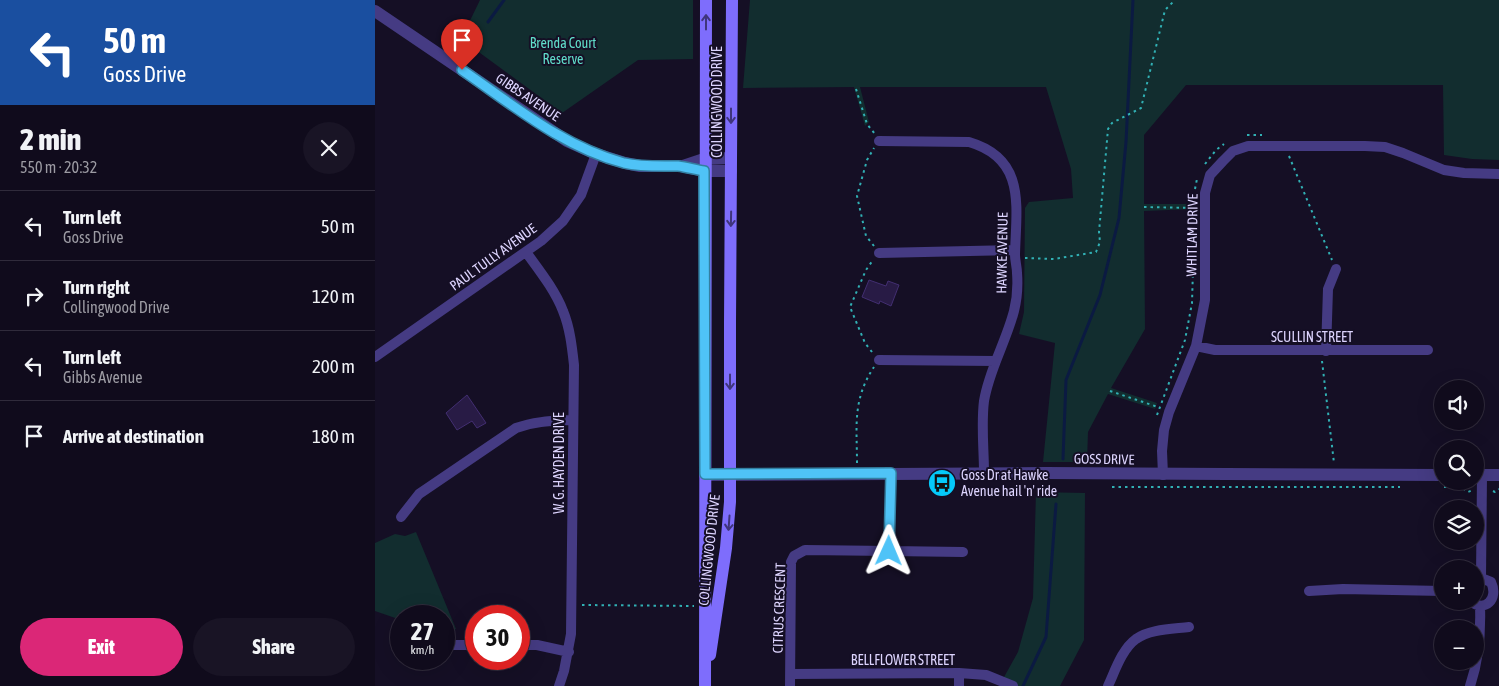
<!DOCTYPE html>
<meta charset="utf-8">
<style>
:root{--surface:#100b1c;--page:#191425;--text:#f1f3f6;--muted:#9c9ba3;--line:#302b3b;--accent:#db2777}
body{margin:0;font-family:"Asap Condensed",sans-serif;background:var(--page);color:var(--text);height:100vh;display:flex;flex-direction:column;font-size:19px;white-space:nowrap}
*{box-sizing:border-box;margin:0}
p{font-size:16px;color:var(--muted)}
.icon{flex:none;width:28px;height:28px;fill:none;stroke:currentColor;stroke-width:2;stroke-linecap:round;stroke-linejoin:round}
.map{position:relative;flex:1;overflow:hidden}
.details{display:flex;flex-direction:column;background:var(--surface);width:375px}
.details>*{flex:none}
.banner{background:#1a4fa0;color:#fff;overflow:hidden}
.tools{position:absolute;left:1059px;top:380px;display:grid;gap:10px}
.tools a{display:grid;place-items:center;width:50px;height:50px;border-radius:50%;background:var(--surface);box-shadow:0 5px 20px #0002,0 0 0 1px var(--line);font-size:25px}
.speed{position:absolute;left:15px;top:605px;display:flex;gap:10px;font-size:25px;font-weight:700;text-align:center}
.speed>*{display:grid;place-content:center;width:65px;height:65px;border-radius:50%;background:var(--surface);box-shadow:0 5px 20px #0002,0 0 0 1px var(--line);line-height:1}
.speed small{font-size:12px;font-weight:400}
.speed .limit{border:8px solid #d22;background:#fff;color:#111}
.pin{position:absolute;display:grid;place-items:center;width:42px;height:42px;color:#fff;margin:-51px -21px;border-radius:50% 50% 50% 0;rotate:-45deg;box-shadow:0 0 5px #0007}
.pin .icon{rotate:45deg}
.me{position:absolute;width:55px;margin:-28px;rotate:1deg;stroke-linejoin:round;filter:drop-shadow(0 0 4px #0008)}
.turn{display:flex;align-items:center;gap:18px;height:105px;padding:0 20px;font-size:22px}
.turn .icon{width:65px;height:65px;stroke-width:2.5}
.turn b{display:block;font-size:35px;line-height:42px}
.round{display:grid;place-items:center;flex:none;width:52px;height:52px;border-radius:26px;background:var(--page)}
.summary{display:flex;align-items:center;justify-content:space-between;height:85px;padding:0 20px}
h1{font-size:30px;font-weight:800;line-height:38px}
.button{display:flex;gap:10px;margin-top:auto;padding:10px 20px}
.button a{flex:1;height:58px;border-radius:30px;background:var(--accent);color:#fff;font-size:20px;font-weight:800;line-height:58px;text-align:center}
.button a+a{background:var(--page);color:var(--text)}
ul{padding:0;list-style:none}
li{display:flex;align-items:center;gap:15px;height:70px;padding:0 20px;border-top:1px solid var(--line)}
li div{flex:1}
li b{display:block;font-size:19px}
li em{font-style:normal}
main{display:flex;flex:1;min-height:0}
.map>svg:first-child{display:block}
.green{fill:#122d2f}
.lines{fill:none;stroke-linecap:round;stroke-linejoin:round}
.stream{stroke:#0b1a42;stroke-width:3}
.building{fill:#281b45;stroke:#422e71}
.path{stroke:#31b0b4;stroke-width:2;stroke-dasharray:2.5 4;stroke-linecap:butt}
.minor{stroke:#453b83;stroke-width:10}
.tertiary{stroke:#453b83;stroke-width:12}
.secondary{stroke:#7e6dfc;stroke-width:12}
.oneway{stroke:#3f357b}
.route-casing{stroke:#337fa1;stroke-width:12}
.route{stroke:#4fc3f7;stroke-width:9}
.labels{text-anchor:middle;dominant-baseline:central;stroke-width:4;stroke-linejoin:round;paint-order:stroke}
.park-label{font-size:14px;fill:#60ddca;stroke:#150f25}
.street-label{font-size:14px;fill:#ddd4fe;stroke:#150f25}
.poi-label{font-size:14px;fill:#ddd4fe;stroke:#150f25;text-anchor:start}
</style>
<main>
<section class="details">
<div class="banner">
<div class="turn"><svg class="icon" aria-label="left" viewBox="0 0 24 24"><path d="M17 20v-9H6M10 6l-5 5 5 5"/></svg><div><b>50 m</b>Goss Drive</div></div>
</div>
<div class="summary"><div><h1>2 min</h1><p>550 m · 20:32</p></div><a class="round"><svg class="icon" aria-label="close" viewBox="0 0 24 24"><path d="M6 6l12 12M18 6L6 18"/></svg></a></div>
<ul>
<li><svg class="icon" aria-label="left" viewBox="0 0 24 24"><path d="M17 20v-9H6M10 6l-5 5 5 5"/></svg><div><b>Turn left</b><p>Goss Drive</p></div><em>50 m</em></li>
<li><svg class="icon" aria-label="right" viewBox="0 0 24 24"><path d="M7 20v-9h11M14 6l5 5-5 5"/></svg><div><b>Turn right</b><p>Collingwood Drive</p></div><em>120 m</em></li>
<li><svg class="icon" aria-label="left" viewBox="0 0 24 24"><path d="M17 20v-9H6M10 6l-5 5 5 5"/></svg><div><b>Turn left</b><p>Gibbs Avenue</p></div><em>200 m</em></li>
<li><svg class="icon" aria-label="arrive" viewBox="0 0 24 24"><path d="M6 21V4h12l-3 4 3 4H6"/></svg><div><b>Arrive at destination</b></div><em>180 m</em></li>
</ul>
<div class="button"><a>Exit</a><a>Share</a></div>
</section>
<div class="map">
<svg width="1124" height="686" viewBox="0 0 1124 686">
<rect width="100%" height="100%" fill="#150f25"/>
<path class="green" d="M105,0h213v59l-55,1 -76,53 -101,-74z
M375,0h749v160l-27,-1 -28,-4 -1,-70h-257l-42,50v69h49l1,5 -50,2 1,118 -34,59 46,15 -2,6 -47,-15 -20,38 -1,30h-44l12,-119 -36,-9 5,-22 1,-104 4,-6 44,-4 -2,-29 -25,-82h-186l9,35 -4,4 -11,-39 -111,1z
M661,492l49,1 -1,147 -24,46h-61l19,-34 15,-54z
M41,532l40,97 -10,5 -2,-1v-17h-43v4l-26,-9v-68l20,-9 10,2z"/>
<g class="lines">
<path class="stream" d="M113,22l16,-22
M688,459l3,-79 34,-85 19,-77 7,-76 7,-142
M648,686l23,-49 10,-133"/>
</g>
<path class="building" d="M494,280l17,6 2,-5 11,4 -8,21 -11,-5 -1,3 -17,-7z
M92,395l19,28 -9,5 -5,-7 -15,9 -11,-17z"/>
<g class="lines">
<path class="path" d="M481,89l11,35 8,10
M872,135h15
M914,156l43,104
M830,164l11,-14 8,-6
M820,189l2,-10
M769,207l52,1
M499,246l-8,-10 -9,-40 10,-36 7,-12
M650,258l29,1 42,-7 4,-10 -1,-10 9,-103 4,-6 29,-15 24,-98 10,-10
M497,352l-7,-9 -15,-36 16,-37 7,-10
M947,361l12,102
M735,391l48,16
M782,415l28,-75 7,-37 2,-69
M482,463c0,-36 -5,-63 17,-96
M737,487h288
M1069,487h17l7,5 5,-2
M1118,491l2,1 4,-3
M207,605l112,1"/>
<path class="minor" d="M504,141l90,1c58,17 47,65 46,113 0,6 2,12 2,18 1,13 0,26 -3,38 -8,31 -25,59 -30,90 -3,23 0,49 0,72
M151,252c13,18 29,38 37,59 7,17 9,36 11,54l-3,269 -7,37 -5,15
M504,253l136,-3
M821,346l19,4h213
M951,351l2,-62 8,-20
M0,357l166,-116 22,-20 18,-26 15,-41
M504,360l117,1
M788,475l-1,-24 2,-21 5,-18 27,-66 9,-46v-107l5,-18 13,-14 10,-10 15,-5h117l20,1 18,6 41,17 20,3 35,1
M26,517l18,-23 97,-66c19,-7 37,-7 57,-8
M515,551l73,1
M1106,578l1,-103
M934,591l34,-2 100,2
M1095,601c15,12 29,-2 21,-19l-10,-4 -5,1
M78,645h23
M144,645h18l32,7
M584,673v13
M416,674l168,-1 27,2 27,11
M415,686l1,-124 3,-6 11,-6 85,1v-78
M733,686c7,-15 14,-37 28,-47 13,-10 37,-10 53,-12
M1095,686c9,-26 11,-52 10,-80"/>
<path class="tertiary" d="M0,11l192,130 29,13 29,9 15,3h40l24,5h27
M308,166l21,-7 27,-1
M330,475l341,-2 397,2
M1100,475h24"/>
<path class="secondary" d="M335,655l16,-107 4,-46v-180l2,-322
M330,686l1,-686"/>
</g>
<defs><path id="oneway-shaft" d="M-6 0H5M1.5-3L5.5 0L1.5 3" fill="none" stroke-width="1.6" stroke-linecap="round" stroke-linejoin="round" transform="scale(1.25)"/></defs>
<g class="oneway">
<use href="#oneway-shaft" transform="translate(331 22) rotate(-90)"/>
<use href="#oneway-shaft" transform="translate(356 116) rotate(90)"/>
<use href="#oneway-shaft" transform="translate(356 219) rotate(91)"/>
<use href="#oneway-shaft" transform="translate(355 382) rotate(90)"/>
<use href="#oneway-shaft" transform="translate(354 523) rotate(94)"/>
</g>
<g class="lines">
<defs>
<path id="route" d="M87,70c51,35 101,77 162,93 18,4 36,3 54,3 9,1 18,4 26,5l1,303 186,-1 -2,78"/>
</defs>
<use href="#route" class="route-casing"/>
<use href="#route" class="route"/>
</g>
<defs>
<symbol id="bus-disc" viewBox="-11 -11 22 22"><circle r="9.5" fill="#05c9f9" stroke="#150f25"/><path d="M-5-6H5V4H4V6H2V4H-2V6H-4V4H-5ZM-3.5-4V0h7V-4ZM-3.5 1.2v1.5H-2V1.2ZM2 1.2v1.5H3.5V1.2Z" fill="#111"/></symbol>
</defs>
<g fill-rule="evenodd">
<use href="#bus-disc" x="551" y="467" width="32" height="32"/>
</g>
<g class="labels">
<g class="park-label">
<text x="188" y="43">Brenda Court<tspan x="188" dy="16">Reserve</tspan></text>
</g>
<g class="street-label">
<text transform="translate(153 97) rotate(34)">GIBBS AVENUE</text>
<text transform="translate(342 102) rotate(-90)">COLLINGWOOD DRIVE</text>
<text transform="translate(817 235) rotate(-89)">WHITLAM DRIVE</text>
<text transform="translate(627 253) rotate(-89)">HAWKE AVENUE</text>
<text transform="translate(118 257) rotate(-36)">PAUL TULLY AVENUE</text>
<text x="937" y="337">SCULLIN STREET</text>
<text transform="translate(729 459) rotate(1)">GOSS DRIVE</text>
<text transform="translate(184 463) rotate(-90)">W. G. HAYDEN DRIVE</text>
<text transform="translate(334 550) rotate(-84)">COLLINGWOOD DRIVE</text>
<text transform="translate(404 608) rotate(-88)">CITRUS CRESCENT</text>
<text x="528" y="660">BELLFLOWER STREET</text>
</g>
<g class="poi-label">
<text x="586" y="475">Goss Dr at Hawke<tspan x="586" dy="16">Avenue hail 'n' ride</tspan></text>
</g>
</g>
</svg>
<div class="tools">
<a><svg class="icon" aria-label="sound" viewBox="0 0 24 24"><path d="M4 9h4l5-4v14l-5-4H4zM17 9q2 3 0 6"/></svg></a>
<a><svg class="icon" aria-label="search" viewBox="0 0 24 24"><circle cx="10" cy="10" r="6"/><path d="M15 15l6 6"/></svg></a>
<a><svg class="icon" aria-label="layers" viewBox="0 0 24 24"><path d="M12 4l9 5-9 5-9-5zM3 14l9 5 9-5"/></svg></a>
<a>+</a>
<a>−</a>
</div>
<div class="speed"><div>27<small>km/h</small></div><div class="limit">30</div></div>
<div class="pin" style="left:87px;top:70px;background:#d93025"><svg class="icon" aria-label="arrive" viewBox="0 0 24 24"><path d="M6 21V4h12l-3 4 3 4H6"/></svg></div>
<svg class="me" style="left:514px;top:551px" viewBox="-20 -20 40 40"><path d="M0-17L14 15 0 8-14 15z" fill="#4fc3f7" stroke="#fff" stroke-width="4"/></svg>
</div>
</main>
